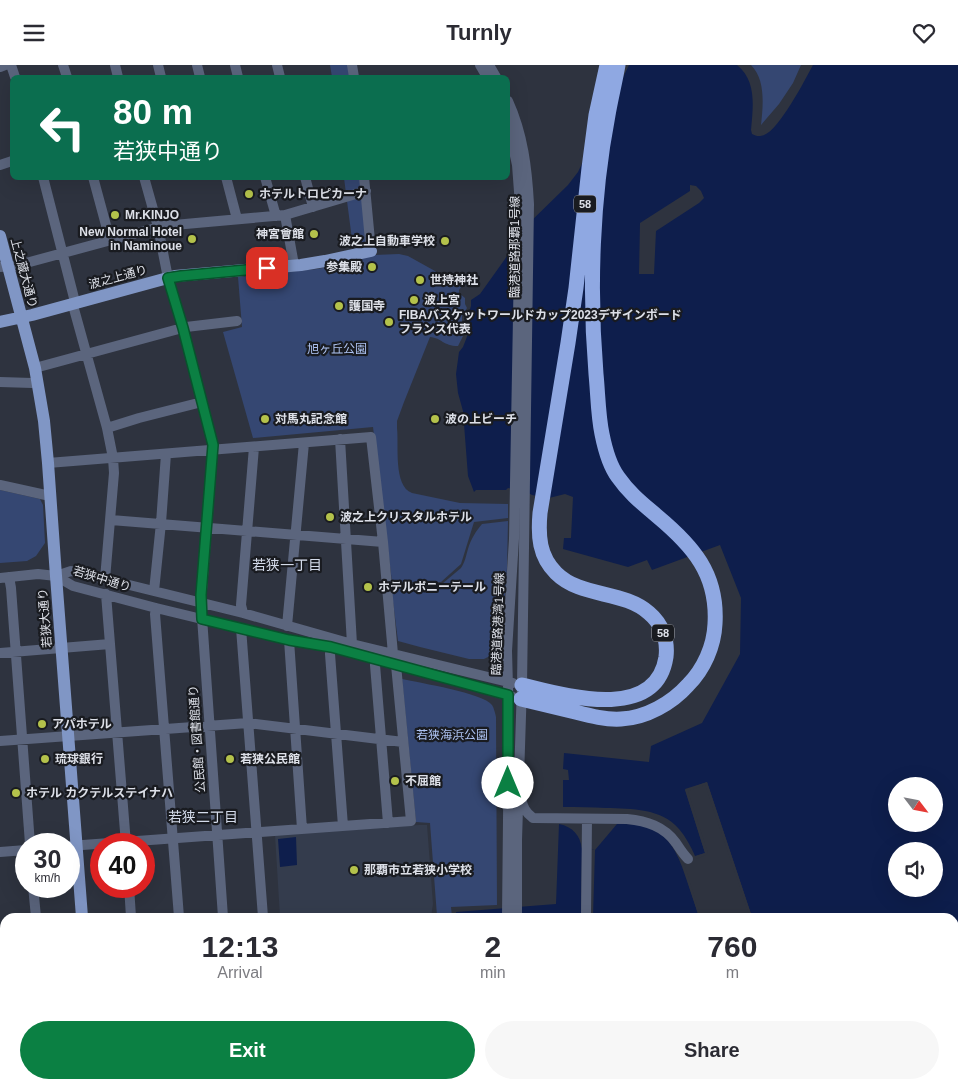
<!DOCTYPE html>
<meta charset="utf-8">
<style>
:root{--surface:#fff;--page:#f7f7f7;--text:#2b2b33;--muted:#7c7c81;--accent:#0b8043}
body{margin:0;font-family:Arial,"Noto Sans JP",sans-serif;background:var(--page);color:var(--text);height:100vh;display:flex;flex-direction:column;font-size:19px;white-space:nowrap}
*{box-sizing:border-box;margin:0}
p{font-size:16px;color:var(--muted)}
.icon{flex:none;width:28px;height:28px;fill:none;stroke:currentColor;stroke-width:2;stroke-linecap:round;stroke-linejoin:round}
.map{position:relative;flex:1;overflow:hidden}
.sheet{position:absolute;left:0px;top:848px;width:959px;height:176px;display:flex;flex-direction:column;background:var(--surface);border-radius:15px 15px 0 0;box-shadow:0 5px 20px #0002}
.sheet>*{flex:none}
.guide{position:absolute;left:10px;top:10px;width:500px;height:105px;border-radius:8px;box-shadow:0 5px 20px #0002;background:#0b6e4f;color:#fff;overflow:hidden}
.needle{width:32px;rotate:122deg}
.tools{position:absolute;left:888px;top:712px;display:grid;gap:10px}
.tools a{display:grid;place-items:center;width:55px;height:55px;border-radius:50%;background:var(--surface);box-shadow:0 5px 20px #0002;font-size:25px}
.speed{position:absolute;left:15px;top:768px;display:flex;gap:10px;font-size:25px;font-weight:700;text-align:center}
.speed>*{display:grid;place-content:center;width:65px;height:65px;border-radius:50%;background:var(--surface);box-shadow:0 5px 20px #0002;line-height:1}
.speed small{font-size:12px;font-weight:400}
.speed .limit{border:8px solid #d22;background:#fff;color:#111}
.pin{position:absolute;display:grid;place-items:center;width:42px;height:42px;color:#fff;margin:-21px;border-radius:10px;box-shadow:0 2px 8px #0006}
.me{position:absolute;width:55px;margin:-28px;rotate:0deg;stroke-linejoin:round;filter:drop-shadow(0 0 4px #0008)}
.turn{display:flex;align-items:center;gap:18px;height:105px;padding:0 20px;font-size:22px}
.turn .icon{width:65px;height:65px;stroke-width:2.5}
.turn b{display:block;font-size:35px;line-height:42px}
.eta{display:flex;justify-content:space-evenly;align-items:center;height:85px;text-align:center}
.eta b{font-size:30px;font-weight:700;line-height:35px}
.primary-button{display:flex;gap:10px;margin-top:auto;padding:10px 20px}
.primary-button a{flex:1;height:58px;border-radius:30px;background:var(--accent);color:#fff;font-size:20px;font-weight:700;line-height:58px;text-align:center}
.primary-button a+a{background:var(--page);color:var(--text)}
header{display:flex;justify-content:space-between;align-items:center;height:65px;padding:0 20px;background:var(--surface);font-size:22px;font-weight:700}
.map>svg:first-child{display:block}
.built{fill:#343c4d}
.green{fill:#354772}
.water{fill:#0e1e4c;fill-rule:evenodd}
.pier{fill:#2e333f}
.lines{fill:none;stroke-linecap:round;stroke-linejoin:round}
.ferry{stroke:#c3d2f2;stroke-width:1;stroke-dasharray:6 5;stroke-linecap:butt}
.minor{stroke:#5b657d;stroke-width:10}
.major{stroke:#8096c5;stroke-width:12}
.highway{stroke:#8fa8e2;stroke-width:15}
.route-casing{stroke:#07532c;stroke-width:12}
.route{stroke:#0b8043;stroke-width:9}
.poi-dot{fill:#b4c24b;stroke:#191b20;stroke-width:2}
.labels{text-anchor:middle;dominant-baseline:central;stroke-width:4.5;stroke-linejoin:round;paint-order:stroke}
.shield{fill:#191b20;stroke:#a2a5ac;stroke-width:1}
.shield-label{font-size:11px;font-weight:bold;fill:#dde0e8}
.poi-label{font-size:12px;font-weight:bold;fill:#dde0e8;stroke:#191b20;text-anchor:start}
.street-label{font-size:12px;fill:#dde0e8;stroke:#191b20}
.park-label{font-size:12px;fill:#adc2f1;stroke:#191b20}
.neighbourhood-label{font-size:14px;fill:#d4dbea;stroke:#191b20}
</style>
<header><svg class="icon" aria-label="menu" viewBox="0 0 24 24"><path d="M4 6h16M4 12h16M4 18h16"/></svg>Turnly<svg class="icon" aria-label="heart" viewBox="0 0 24 24"><path d="M12 20l-8-8c-3-5 5-10 8-4 3-6 11-1 8 4z"/></svg></header>
<div class="map">
<svg width="958" height="1023" viewBox="0 0 958 1023">
<rect width="100%" height="100%" fill="#2e333f"/>
<path class="built" d="M419,760h8l6,79 -2,13h-151l-5,-82z
M5,974v45h82l1,4h-88v-40z"/>
<path class="green" d="M330,0h20l1,12h-19z
M751,0h50l-8,18 -14,21 -18,21c2,-19 5,-45 -10,-60z
M344,113h17l6,64 -14,5z
M399,189l9,2 54,30 -3,4v3l6,5v6l2,4 -5,8v8l3,4 -1,6 -6,12c-15,0 -16,-8 -28,-9l-26,65 -7,19v7c2,17 -4,58 15,65l48,10 48,1v14l-34,4 -13,42 -20,18h-49l-19,-155 -120,11 -30,-106 19,-5 -4,-50 79,-8 31,-6 26,-8z
M0,425l40,9 3,6 2,38 -9,13 -9,5 -27,2z
M508,456l-1,47 -5,65 -4,19 -14,7h-15l-49,-12 -22,-6 -7,-55 51,-2 19,-16c4,-6 5,-12 7,-19 3,-10 8,-18 14,-25z
M402,614c18,4 81,14 90,26 2,3 3,8 4,12l1,188 -46,2 1,10h-16l1,-1 -7,-93 -14,-1z
M306,1019h148l1,4h-158v-3z"/>
<path class="water" d="M629,0h108c20,16 16,42 14,65l1,4c4,2 7,3 12,1 15,-5 41,-55 49,-70h145v1023h-486l-1,-4h483v-167h-202l-45,-135 -22,8 20,63 -10,3c-4,-9 -9,-19 -16,-27 -18,-21 -47,-20 -73,-21 -14,-1 -28,-1 -43,-1v-27h6l-1,-10 -5,-1 1,-16 85,9 2,-16 51,-23 38,-69 1,-56 -21,-53 -68,25 -5,-10 -19,7 -65,-18 1,-11h7l2,-41 -8,-3 -16,4 -17,-3 -7,-4 -17,-3 -2,2h-30l-2,2 -6,-16 -5,-65 -5,-18 -2,-19 3,-22 4,-5 7,-18 -3,-10 4,-13v-6l9,-6 25,-35 19,-31 44,-43 10,-13zM896,721h38v38h-38zM896,786h38v38h-38z
M559,759c14,3 21,11 23,25l13,1 22,-26c9,0 18,0 27,2 27,7 35,31 43,55 4,12 8,24 12,36h-242l-1,-5 100,-8z
M296,772l1,28 -17,2 -2,-28z"/>
<path class="pier" d="M690,120l6,1 5,5 3,7 -5,5 -43,28 -2,43h-15l1,-51 50,-32z
M707,717l45,135h-2l-45,-132 -17,6 20,62 -2,2 -10,4 -3,-2 12,-4 -20,-64z
M582,784l13,1 -2,67h-12z
M683,795l18,57h-2l-18,-56z"/>
<g class="lines">
<path class="ferry" d="M954,921l4,-37
M954,988l4,-19
M954,996l4,-5
M929,1023l4,-4
M933,1023l1,-4
M946,1023l1,-4
M957,1023l1,-1"/>
<path class="minor" d="M11,0l4,12
M63,0l4,12
M115,0l3,12
M158,0l3,12
M197,0l3,12
M235,0l3,12
M277,0l3,12
M352,0l2,12
M480,0l7,12
M489,0l7,12
M0,2l5,-2
M508,36c15,33 19,67 21,103l-7,481 -5,155v77
M0,100l12,-4
M43,112l31,121v11l33,119 6,30 1,15 -9,106
M93,112l17,63
M144,112l14,50 10,51 15,50 30,117 -12,158 22,314
M226,112l11,42
M265,112l11,39
M305,112l8,30
M364,112l7,74
M285,150l9,50
M0,202l15,-1 148,-40 122,-11 81,-24
M35,303l151,-41 51,-6
M0,317l32,1 6,-1
M107,363l32,-10 63,-16
M340,374l12,205
M48,398l323,-26 12,105 10,112
M0,420l50,11
M111,455l272,22
M56,511l17,10 83,22 133,32 42,6 182,51
M9,512l2,11 19,256
M0,513l38,-4 18,2 15,-5 34,8 138,34 109,31 161,39
M154,526l7,-68 5,-69
M106,529l20,250
M156,543l-1,6 24,303
M243,548l-2,-8 13,-158
M287,561l17,-183
M241,563l22,289
M289,575l13,189
M332,575l-2,14 13,172
M0,588l110,-9
M376,594l-1,6 13,158
M0,676l248,-18 155,19
M521,733c2,9 4,14 12,20l94,1c19,2 37,7 49,24 4,6 7,11 12,16
M69,781l342,-25 -15,-156
M0,787l26,-2
M33,821l3,31
M129,821l2,31
M507,852l2,-194 -2,-72 7,-112 6,-334 -3,-40 -9,-41
M586,852l1,-98
M0,901l5,-1
M0,942l1,15
M0,975l5,-10
M143,1019l1,4
M191,1019v4
M236,1019l1,4
M276,1019h6
M506,1023v-4
M515,1023v-4"/>
<path class="major" d="M0,171l35,132 9,53 4,42 8,113 26,341
M0,257l32,-7 143,-39 126,-11 24,-4 46,-10
M95,1019v4"/>
<path class="highway" d="M522,620c41,10 134,38 144,-28 2,-17 -4,-33 -17,-44 -26,-23 -68,-15 -93,-40 -17,-17 -18,-37 -16,-60l28,-170 8,-55 13,-120 7,-53 11,-50
M521,634c17,4 33,8 50,12 16,4 33,9 50,8 25,-1 51,-16 67,-34 16,-16 26,-39 27,-61 3,-50 -22,-78 -58,-108 -14,-12 -28,-23 -39,-39 -9,-12 -13,-28 -16,-43 -4,-19 -4,-40 -6,-60 -7,-84 -4,-176 12,-259 3,-17 7,-33 10,-50"/>
</g>
<g class="lines">
<defs>
<path id="route" d="M267,203l-86,8 -13,2 15,50 30,117 -12,150 1,24 87,21 42,7 177,48v88"/>
</defs>
<use href="#route" class="route-casing"/>
<use href="#route" class="route"/>
</g>
<g class="poi-dot">
<circle cx="249" cy="129" r="5"/>
<circle cx="115" cy="150" r="5"/>
<circle cx="314" cy="169" r="5"/>
<circle cx="192" cy="174" r="5"/>
<circle cx="445" cy="176" r="5"/>
<circle cx="372" cy="202" r="5"/>
<circle cx="420" cy="215" r="5"/>
<circle cx="414" cy="235" r="5"/>
<circle cx="339" cy="241" r="5"/>
<circle cx="389" cy="257" r="5"/>
<circle cx="265" cy="354" r="5"/>
<circle cx="435" cy="354" r="5"/>
<circle cx="330" cy="452" r="5"/>
<circle cx="368" cy="522" r="5"/>
<circle cx="42" cy="659" r="5"/>
<circle cx="45" cy="694" r="5"/>
<circle cx="230" cy="694" r="5"/>
<circle cx="395" cy="716" r="5"/>
<circle cx="16" cy="728" r="5"/>
<circle cx="354" cy="805" r="5"/>
</g>
<g class="labels">
<g class="shield">
<rect x="574" y="130.5" width="22" height="17" rx="4"/>
<rect x="652" y="559.5" width="22" height="17" rx="4"/>
</g>
<g class="shield-label">
<text x="585" y="139">58</text>
<text x="663" y="568">58</text>
</g>
<g class="poi-label">
<text x="259" y="129">ホテルトロピカーナ</text>
<text x="125" y="150">Mr.KINJO</text>
<text x="182" y="167" text-anchor="end">New Normal Hotel<tspan x="182" dy="14">in Naminoue</tspan></text>
<text x="304" y="169" text-anchor="end">神宮會館</text>
<text x="435" y="176" text-anchor="end">波之上自動車学校</text>
<text x="362" y="202" text-anchor="end">参集殿</text>
<text x="430" y="215">世持神社</text>
<text x="424" y="235">波上宮</text>
<text x="349" y="241">護国寺</text>
<text x="399" y="250">FIBAバスケットワールドカップ2023デザインボード<tspan x="399" dy="14">フランス代表</tspan></text>
<text x="275" y="354">対馬丸記念館</text>
<text x="445" y="354">波の上ビーチ</text>
<text x="340" y="452">波之上クリスタルホテル</text>
<text x="378" y="522">ホテルポニーテール</text>
<text x="52" y="659">アパホテル</text>
<text x="55" y="694">琉球銀行</text>
<text x="240" y="694">若狭公民館</text>
<text x="405" y="716">不屈館</text>
<text x="26" y="728">ホテル カクテルステイナハ</text>
<text x="364" y="805">那覇市立若狭小学校</text>
</g>
<g class="street-label">
<text transform="translate(515 182) rotate(-90)">臨港道路那覇1号線</text>
<text transform="translate(24 208) rotate(75)">上之蔵大通り</text>
<text transform="translate(118 212) rotate(-15)">波之上通り</text>
<text transform="translate(102 514) rotate(17)">若狭中通り</text>
<text transform="translate(45 553) rotate(-95)">若狭大通り</text>
<text transform="translate(498 559) rotate(-88)">臨港道路港湾1号線</text>
<text transform="translate(197 674) rotate(-94)">公民館・図書館通り</text>
</g>
<g class="park-label">
<text x="337" y="284">旭ヶ丘公園</text>
<text x="452" y="670">若狭海浜公園</text>
</g>
<g class="neighbourhood-label">
<text x="287" y="500">若狭一丁目</text>
<text x="203" y="752">若狭二丁目</text>
</g>
</g>
</svg>
<div class="tools">
<a><svg class="needle" viewBox="-14 -14 28 28"><path d="M0-13l5 13h-10z" fill="#e53935"/><path d="M0 13l5-13h-10z" fill="#7c7c81"/></svg></a>
<a><svg class="icon" aria-label="sound" viewBox="0 0 24 24"><path d="M4 9h4l5-4v14l-5-4H4zM17 9q2 3 0 6"/></svg></a>
</div>
<div class="speed"><div>30<small>km/h</small></div><div class="limit">40</div></div>
<div class="pin" style="left:267px;top:203px;background:#d93025"><svg class="icon" aria-label="arrive" viewBox="0 0 24 24"><path d="M6 21V4h12l-3 4 3 4H6"/></svg></div>
<svg class="me" style="left:508px;top:718px" viewBox="-20 -20 40 40"><circle r="19" fill="#fff"/><path d="M0-13L10 11 0 6-10 11z" fill="#0b8043"/></svg>
<div class="guide">
<div class="turn"><svg class="icon" aria-label="left" viewBox="0 0 24 24"><path d="M17 20v-9H6M10 6l-5 5 5 5"/></svg><div><b>80 m</b>若狭中通り</div></div>
</div>
<section class="sheet">
<div class="eta">
<div><b>12:13</b><p>Arrival</p></div>
<div><b>2</b><p>min</p></div>
<div><b>760</b><p>m</p></div>
</div>
<div class="primary-button"><a>Exit</a><a>Share</a></div>
</section>
</div>
